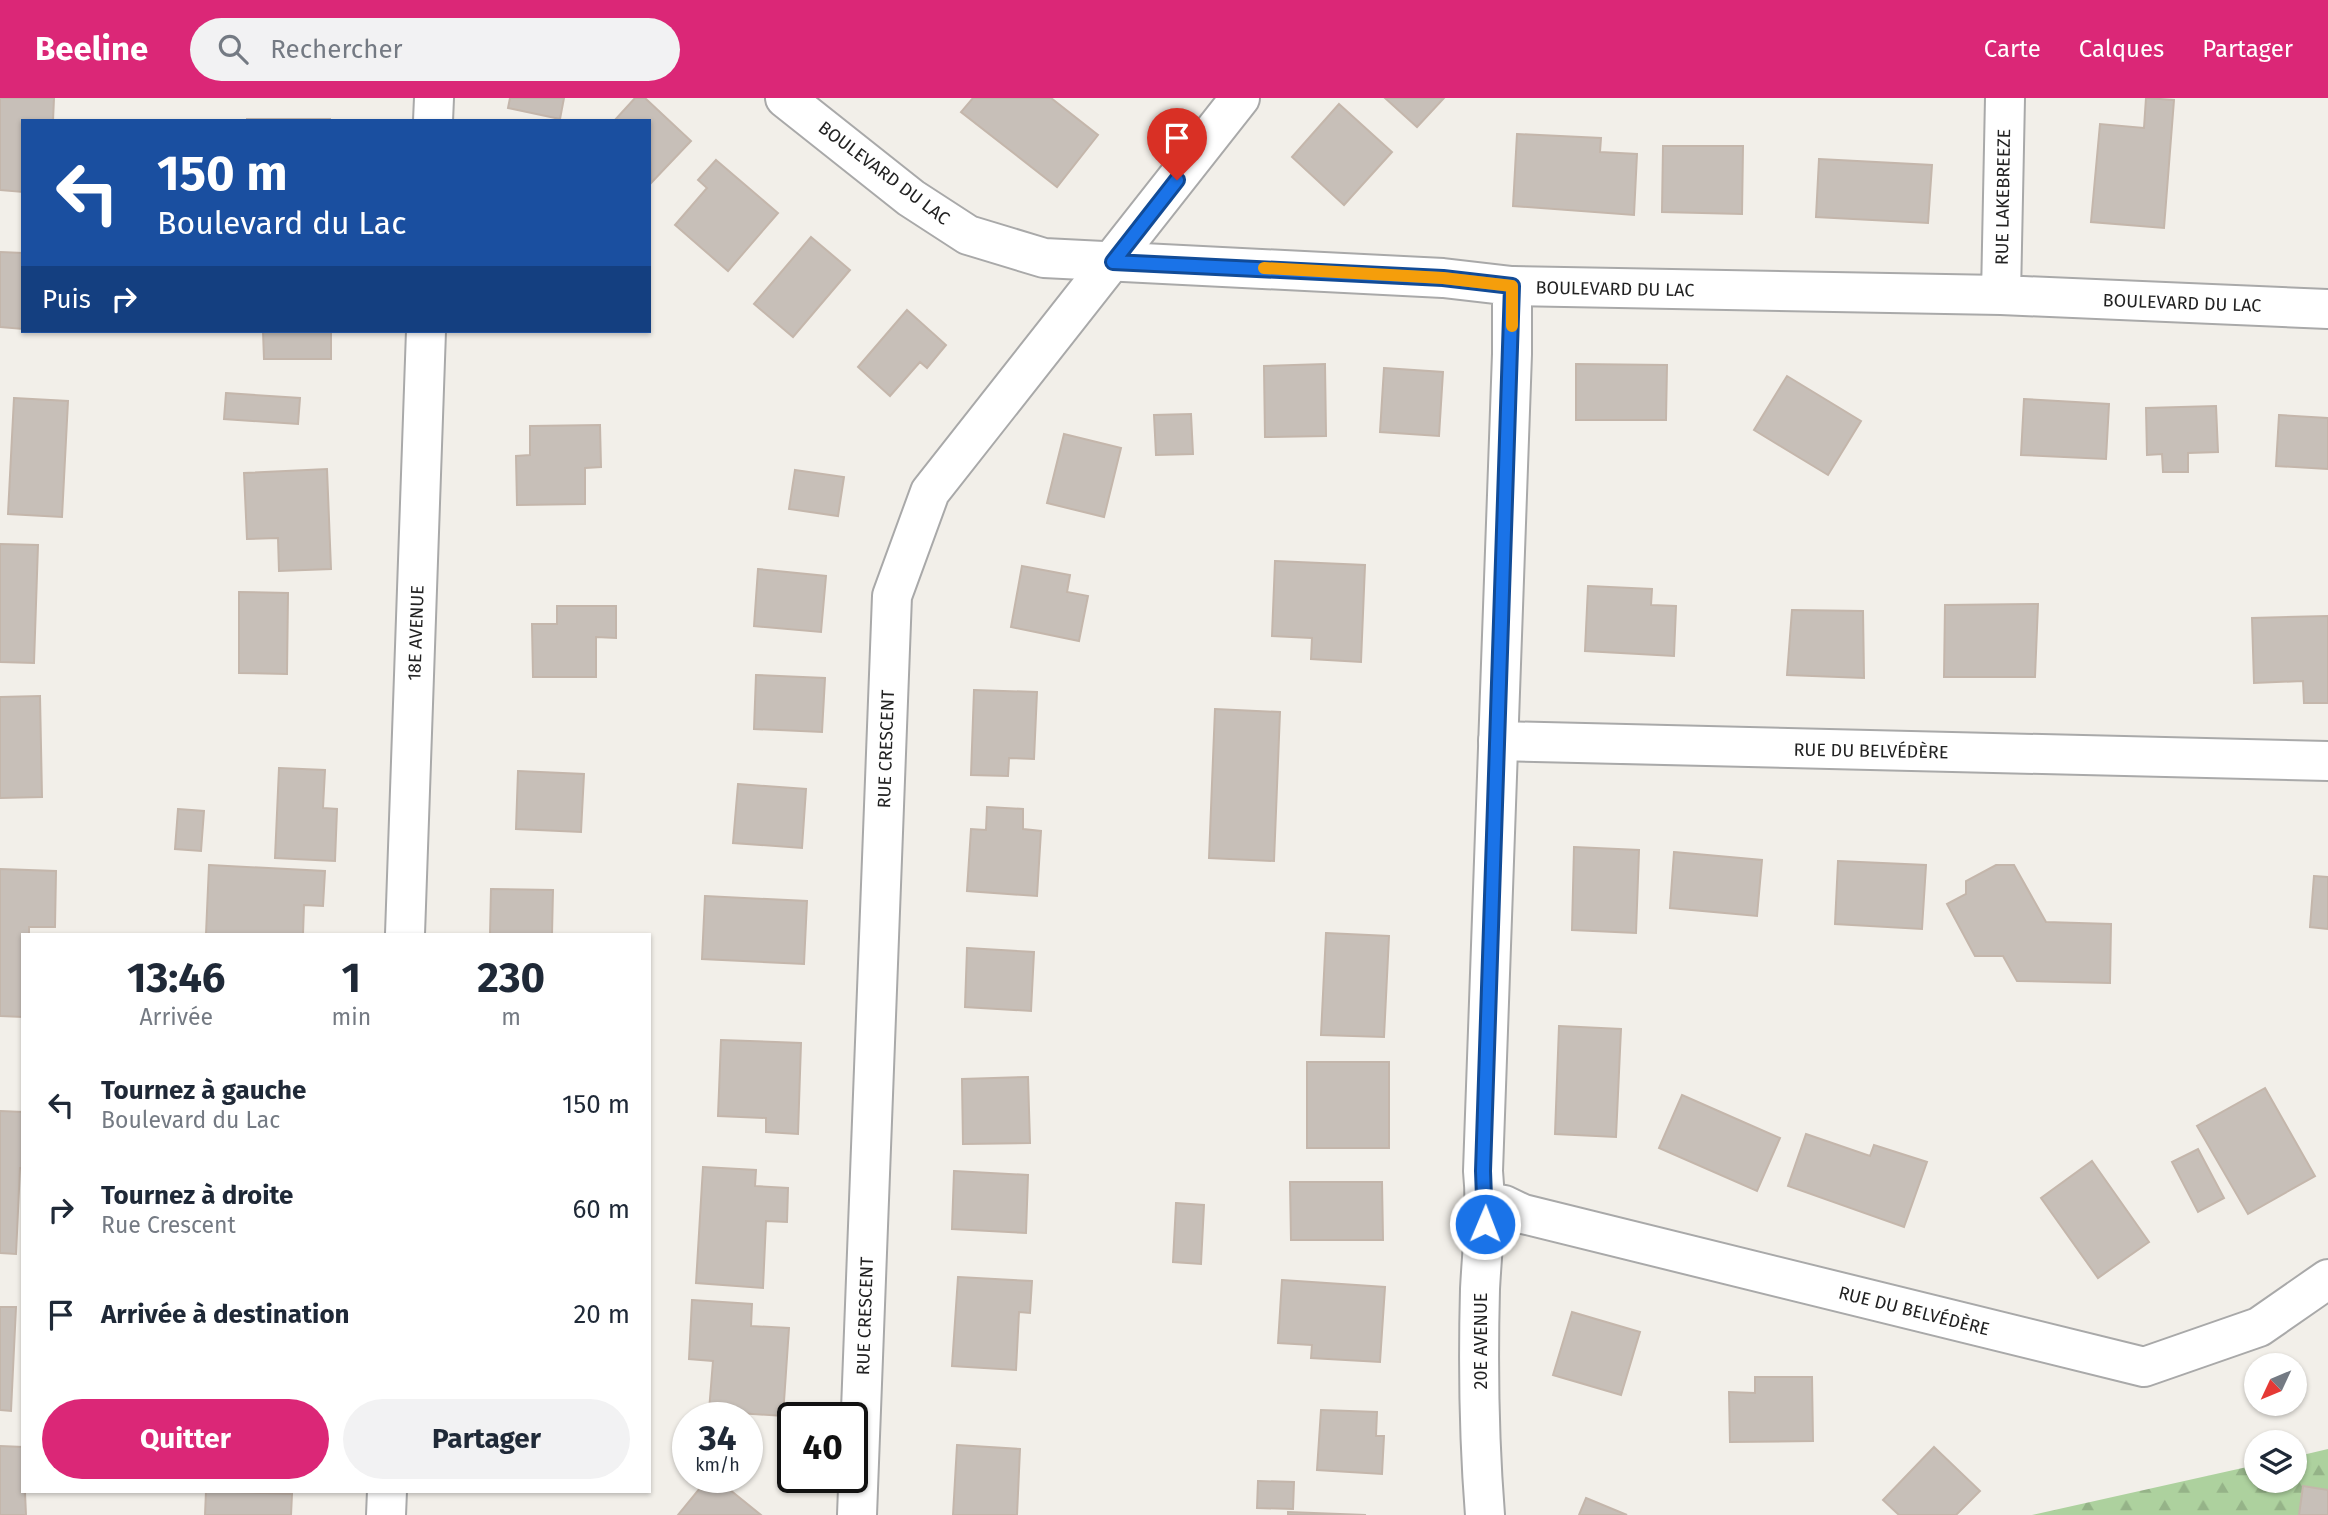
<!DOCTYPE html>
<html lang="fr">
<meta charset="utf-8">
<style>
:root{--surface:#fff;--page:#f2f2f3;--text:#1f2937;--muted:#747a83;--accent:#db2777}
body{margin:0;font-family:"Fira Sans",sans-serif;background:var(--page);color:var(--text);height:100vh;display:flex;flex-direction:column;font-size:26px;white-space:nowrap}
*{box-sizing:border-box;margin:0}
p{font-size:23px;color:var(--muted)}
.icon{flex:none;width:38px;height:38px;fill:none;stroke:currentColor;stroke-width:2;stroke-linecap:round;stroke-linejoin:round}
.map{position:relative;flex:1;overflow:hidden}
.details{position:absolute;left:21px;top:835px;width:630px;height:560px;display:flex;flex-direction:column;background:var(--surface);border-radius:0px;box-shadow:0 2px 5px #0004}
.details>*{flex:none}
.banner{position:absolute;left:21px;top:21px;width:630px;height:214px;border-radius:0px;box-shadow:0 2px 5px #0004;background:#1a4fa0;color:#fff;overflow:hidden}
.needle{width:46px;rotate:226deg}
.buttons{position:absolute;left:2244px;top:1255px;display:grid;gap:14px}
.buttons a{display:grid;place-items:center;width:63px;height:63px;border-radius:50%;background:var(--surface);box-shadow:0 2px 5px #0004;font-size:35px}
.speed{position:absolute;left:672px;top:1304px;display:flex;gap:14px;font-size:35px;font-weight:700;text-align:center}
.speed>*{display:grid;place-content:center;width:91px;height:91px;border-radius:50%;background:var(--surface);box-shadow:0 2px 5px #0004;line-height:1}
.speed small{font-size:18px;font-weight:400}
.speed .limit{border:4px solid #111;border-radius:10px;background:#fff;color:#111}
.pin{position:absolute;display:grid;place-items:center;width:60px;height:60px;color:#fff;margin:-72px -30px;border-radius:50% 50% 50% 0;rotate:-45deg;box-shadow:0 0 7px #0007}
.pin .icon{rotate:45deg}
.me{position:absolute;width:77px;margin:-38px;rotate:1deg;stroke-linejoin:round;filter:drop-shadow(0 0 5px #0008)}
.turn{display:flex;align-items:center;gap:24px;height:147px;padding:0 21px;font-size:32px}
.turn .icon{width:91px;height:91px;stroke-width:2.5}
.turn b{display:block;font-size:49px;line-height:60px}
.then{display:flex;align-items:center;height:66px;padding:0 21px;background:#0003;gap:14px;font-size:26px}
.eta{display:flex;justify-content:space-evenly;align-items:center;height:119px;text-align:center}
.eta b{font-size:42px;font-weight:700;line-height:49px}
.action{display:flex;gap:14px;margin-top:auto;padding:14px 21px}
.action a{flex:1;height:80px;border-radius:42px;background:var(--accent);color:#fff;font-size:28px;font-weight:700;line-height:80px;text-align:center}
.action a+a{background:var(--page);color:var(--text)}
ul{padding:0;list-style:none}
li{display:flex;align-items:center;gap:21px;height:105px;padding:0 21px}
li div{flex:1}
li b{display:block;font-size:26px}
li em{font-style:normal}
header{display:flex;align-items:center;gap:42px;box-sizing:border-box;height:98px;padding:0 35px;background:var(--accent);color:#fff}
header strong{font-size:33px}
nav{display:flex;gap:38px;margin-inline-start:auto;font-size:24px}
.search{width:490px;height:63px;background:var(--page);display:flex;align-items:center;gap:18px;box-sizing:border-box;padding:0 24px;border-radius:38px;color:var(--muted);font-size:26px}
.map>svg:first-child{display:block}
.forest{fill:url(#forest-firs)}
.building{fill:#c7bfb8;stroke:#c4b6ab;stroke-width:2}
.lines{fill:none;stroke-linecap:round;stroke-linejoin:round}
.minor-casing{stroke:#a9a9a9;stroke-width:42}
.tertiary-casing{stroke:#a9a9a9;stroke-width:42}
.minor{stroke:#fff;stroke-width:38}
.tertiary{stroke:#fff;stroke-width:38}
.route-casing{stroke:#114b97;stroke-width:18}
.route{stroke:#1a73e8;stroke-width:12}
.slow{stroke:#f59e0b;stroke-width:12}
.labels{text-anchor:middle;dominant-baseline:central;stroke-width:5;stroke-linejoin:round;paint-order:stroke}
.street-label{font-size:18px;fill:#222;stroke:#fff}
</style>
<header>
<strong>Beeline</strong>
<div class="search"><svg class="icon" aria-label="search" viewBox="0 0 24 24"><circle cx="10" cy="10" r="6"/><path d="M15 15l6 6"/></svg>Rechercher</div>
<nav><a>Carte</a><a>Calques</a><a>Partager</a></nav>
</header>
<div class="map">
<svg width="2328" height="1417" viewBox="0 0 2328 1417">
<defs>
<pattern id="forest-firs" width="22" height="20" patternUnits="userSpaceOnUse" patternTransform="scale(1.75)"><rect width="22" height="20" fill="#add19e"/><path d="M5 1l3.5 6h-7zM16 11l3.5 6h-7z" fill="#95b388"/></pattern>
</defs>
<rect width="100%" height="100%" fill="#f2efe9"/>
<path class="forest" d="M2328,1351v66h-296l224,-50v15h38v-23z"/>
<path class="building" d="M0,0h54l-1,23h-30v71l-23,-2z
M510,0h54l-4,21 -52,-11z
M635,0h10l46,43 -40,42 -2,-62h-35z
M973,0h78l47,37 -41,52 -96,-75z
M1385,0h59l-27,29z
M2146,0l28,2 -10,128 -73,-6 9,-98 44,4z
M1339,6l53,48 -48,53 -52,-48z
M247,21h83v2h-83z
M1517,36l84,4 -1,14 37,2 -3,61 -121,-9z
M1663,48h80l-1,68 -80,-2z
M1819,61l113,6 -4,58 -112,-6z
M716,62l62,53 -50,58 -53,-46 32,-37 -9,-8z
M811,139l39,33 -57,67 -39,-33z
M0,154l23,1v76l-23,-2z
M907,212l39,35 -19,23 -7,-6 -30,34 -32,-29z
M263,233h68v28h-67z
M1325,266l1,72 -61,1 -1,-71z
M1576,266l91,1 -1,55h-90z
M1384,270l59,4 -4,64 -59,-4z
M1787,278l74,45 -33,54 -74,-45z
M226,295l74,5 -2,26 -74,-5z
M14,300l54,3 -6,116 -54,-3z
M2024,301l85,5 -3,55 -85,-4z
M2216,308l2,46 -30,1v19h-25l-1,-18 -15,1 -1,-47z
M1191,316l2,40 -37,1 -2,-40z
M2279,317l49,3v51l-52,-3z
M600,327l1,42 -16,1v36l-68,1 -1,-49 14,-1v-29z
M1064,336l57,14 -17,69 -57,-14z
M327,371l4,100 -52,2 -1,-33 -31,1 -3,-66z
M795,372l49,7 -6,39 -49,-7z
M0,446l38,1 -4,118 -34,-1z
M1275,463l90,4 -4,97 -50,-3 1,-21 -40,-2z
M1022,468l48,9 -3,17 21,4 -9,45 -68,-14z
M758,471l68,7 -5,56 -67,-6z
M1588,488l64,3 -1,16 25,1 -2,50 -89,-5z
M239,494l49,1 -1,81 -48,-1z
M2038,506l-3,73h-91l1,-72z
M557,508h59v32l-20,-1v40h-63l-1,-53h25z
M1792,512l71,1 1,67 -77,-3z
M2328,518v87h-24l-1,-22 -49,2 -2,-65z
M756,577l69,3 -3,54 -68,-3z
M974,592l63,2 -3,67 -25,-1 -1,18 -37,-1z
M40,598l2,101 -42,1v-101z
M1215,611l65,3 -6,149 -65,-3z
M279,670l46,2 -2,38 14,1 -2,52 -60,-3z
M518,673l66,3 -3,58 -65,-3z
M738,686l68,5 -4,59 -69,-5z
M987,709l36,2v20l18,2 -4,65 -70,-5 4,-62 15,1z
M178,711l26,2 -3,40 -26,-2z
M1574,749l65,3 -3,83 -64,-3z
M1674,754l88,8 -5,56 -87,-8z
M1838,763l88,4 -4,64 -87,-5z
M209,767l116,6 -2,35 -19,-1 -1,29h-97z
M1996,767h18l32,57 65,2 -1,59 -93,-2 -14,-25h-28l-28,-52 19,-10v-13z
M0,771l56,2 -1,56h-26v7h-6v83l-23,-1z
M2314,778l14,1v52l-18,-2z
M491,791l62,1 -1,44h-62z
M705,798l102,5 -3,63 -102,-5z
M1326,835l63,3 -5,101 -63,-2z
M967,850l67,4 -3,59 -66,-4z
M1559,928l62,3 -5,108 -61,-3z
M721,942l80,3 -3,91 -32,-2v-14l-48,-2z
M1307,964h82v86h-82z
M1028,979l2,66 -67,1 -1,-65z
M2265,990l50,88 -67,38 -51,-88z
M1682,997l98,43 -23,53 -98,-43z
M0,1013l23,1v56h-3l-4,86 -16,-1z
M1806,1036l64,22 4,-11 53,17 -23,65 -116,-41z
M2198,1051l26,49 -26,14 -26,-50z
M2092,1063l57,81 -51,36 -57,-80z
M703,1069l53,3 -1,16 33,2 -1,34 -21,-1 -3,67 -67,-5z
M954,1073l74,4 -2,58 -74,-4z
M1290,1084h92l1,58h-92z
M1176,1105l28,2 -3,59 -28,-2z
M958,1179l74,4 -2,32 -11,-1 -3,58 -64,-4z
M1282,1182l103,7 -5,75 -69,-4 1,-13 -34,-2z
M692,1202l60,4 -1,22 38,2 -6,88 -74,-5 4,-50 -24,-2z
M0,1209h16l-5,104 -11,-1z
M1572,1214l68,20 -19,63 -68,-20z
M1755,1279h57l1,64 -83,1 -1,-50 26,1z
M1321,1312l56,2 -1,24h8l-2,38 -65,-4z
M957,1347l63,4 -3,66h-64z
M0,1348l23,1 3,68h-26z
M1934,1349l46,44 -24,24h-57l-16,-15z
M709,1379h5l47,38h-83z
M1258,1383l36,1 -1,27 -36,-1z
M2303,1388l25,4v25h-29z
M206,1393l86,3 -1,21h-86z
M1586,1400l41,17h-48z
M1288,1414l78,3h-78z"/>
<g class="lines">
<defs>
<path id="minor" d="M433,23l1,-23
M1512,188l489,9 327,14
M2001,197l4,-197
M1498,643l830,20
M405,836l21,-603
M1486,1104l18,3 19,9 621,153 115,-40 69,-48
M386,1417l1,-24
M857,1417l35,-919 38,-104 310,-394"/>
<path id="tertiary" d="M785,0l126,100 57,37 76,23 399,20 69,8v68l-29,817c4,40 -1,79 -3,118 -2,75 -1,151 5,226"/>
</defs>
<use href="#minor" class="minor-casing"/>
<use href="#tertiary" class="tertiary-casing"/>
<use href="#minor" class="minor"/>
<use href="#tertiary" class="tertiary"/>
</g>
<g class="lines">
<defs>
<path id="route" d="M1177,82l-64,82 330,16 69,8 -29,885 2,53"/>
</defs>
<use href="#route" class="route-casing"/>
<use href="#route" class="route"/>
<path class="slow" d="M1264,170l179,10 69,8v40"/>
</g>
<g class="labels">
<g class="street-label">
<text transform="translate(884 75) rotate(37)">BOULEVARD DU LAC</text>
<text transform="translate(2003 99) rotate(-89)">RUE LAKEBREEZE</text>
<text transform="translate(1615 191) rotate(1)">BOULEVARD DU LAC</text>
<text transform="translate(2182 205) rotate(2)">BOULEVARD DU LAC</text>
<text transform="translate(416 535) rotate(-88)">18E AVENUE</text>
<text transform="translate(886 651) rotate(-88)">RUE CRESCENT</text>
<text transform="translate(1871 653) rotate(1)">RUE DU BELVÉDÈRE</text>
<text transform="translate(1914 1213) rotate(14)">RUE DU BELVÉDÈRE</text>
<text transform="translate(865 1218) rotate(-88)">RUE CRESCENT</text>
<text transform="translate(1481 1243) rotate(-90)">20E AVENUE</text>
</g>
</g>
</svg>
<div class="buttons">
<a><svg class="needle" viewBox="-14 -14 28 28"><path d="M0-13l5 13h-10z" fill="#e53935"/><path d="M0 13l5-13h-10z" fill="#747a83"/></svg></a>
<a><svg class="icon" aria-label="layers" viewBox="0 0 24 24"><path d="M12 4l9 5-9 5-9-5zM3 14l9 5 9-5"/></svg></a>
</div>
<div class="speed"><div>34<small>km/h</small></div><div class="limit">40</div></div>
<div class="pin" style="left:1177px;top:82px;background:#d93025"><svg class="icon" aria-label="arrive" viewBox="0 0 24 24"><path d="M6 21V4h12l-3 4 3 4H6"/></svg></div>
<svg class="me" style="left:1485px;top:1126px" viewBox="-20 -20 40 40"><circle r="17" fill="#1a73e8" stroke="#fff" stroke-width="3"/><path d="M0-11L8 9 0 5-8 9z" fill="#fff"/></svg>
<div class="banner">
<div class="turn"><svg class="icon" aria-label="left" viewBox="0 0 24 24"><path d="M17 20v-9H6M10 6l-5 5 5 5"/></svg><div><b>150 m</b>Boulevard du Lac</div></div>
<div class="then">Puis<svg class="icon" aria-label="right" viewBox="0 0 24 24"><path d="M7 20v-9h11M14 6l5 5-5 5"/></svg></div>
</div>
<section class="details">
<div class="eta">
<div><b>13:46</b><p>Arrivée</p></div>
<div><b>1</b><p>min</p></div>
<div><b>230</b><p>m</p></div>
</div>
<ul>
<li><svg class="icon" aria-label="left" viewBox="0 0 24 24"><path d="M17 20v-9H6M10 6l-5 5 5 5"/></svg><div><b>Tournez à gauche</b><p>Boulevard du Lac</p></div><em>150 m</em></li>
<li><svg class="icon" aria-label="right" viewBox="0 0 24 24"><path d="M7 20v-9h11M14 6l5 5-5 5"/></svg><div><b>Tournez à droite</b><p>Rue Crescent</p></div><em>60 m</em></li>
<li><svg class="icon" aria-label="arrive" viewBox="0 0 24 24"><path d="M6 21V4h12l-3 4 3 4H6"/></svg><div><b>Arrivée à destination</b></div><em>20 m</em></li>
</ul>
<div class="action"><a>Quitter</a><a>Partager</a></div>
</section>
</div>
